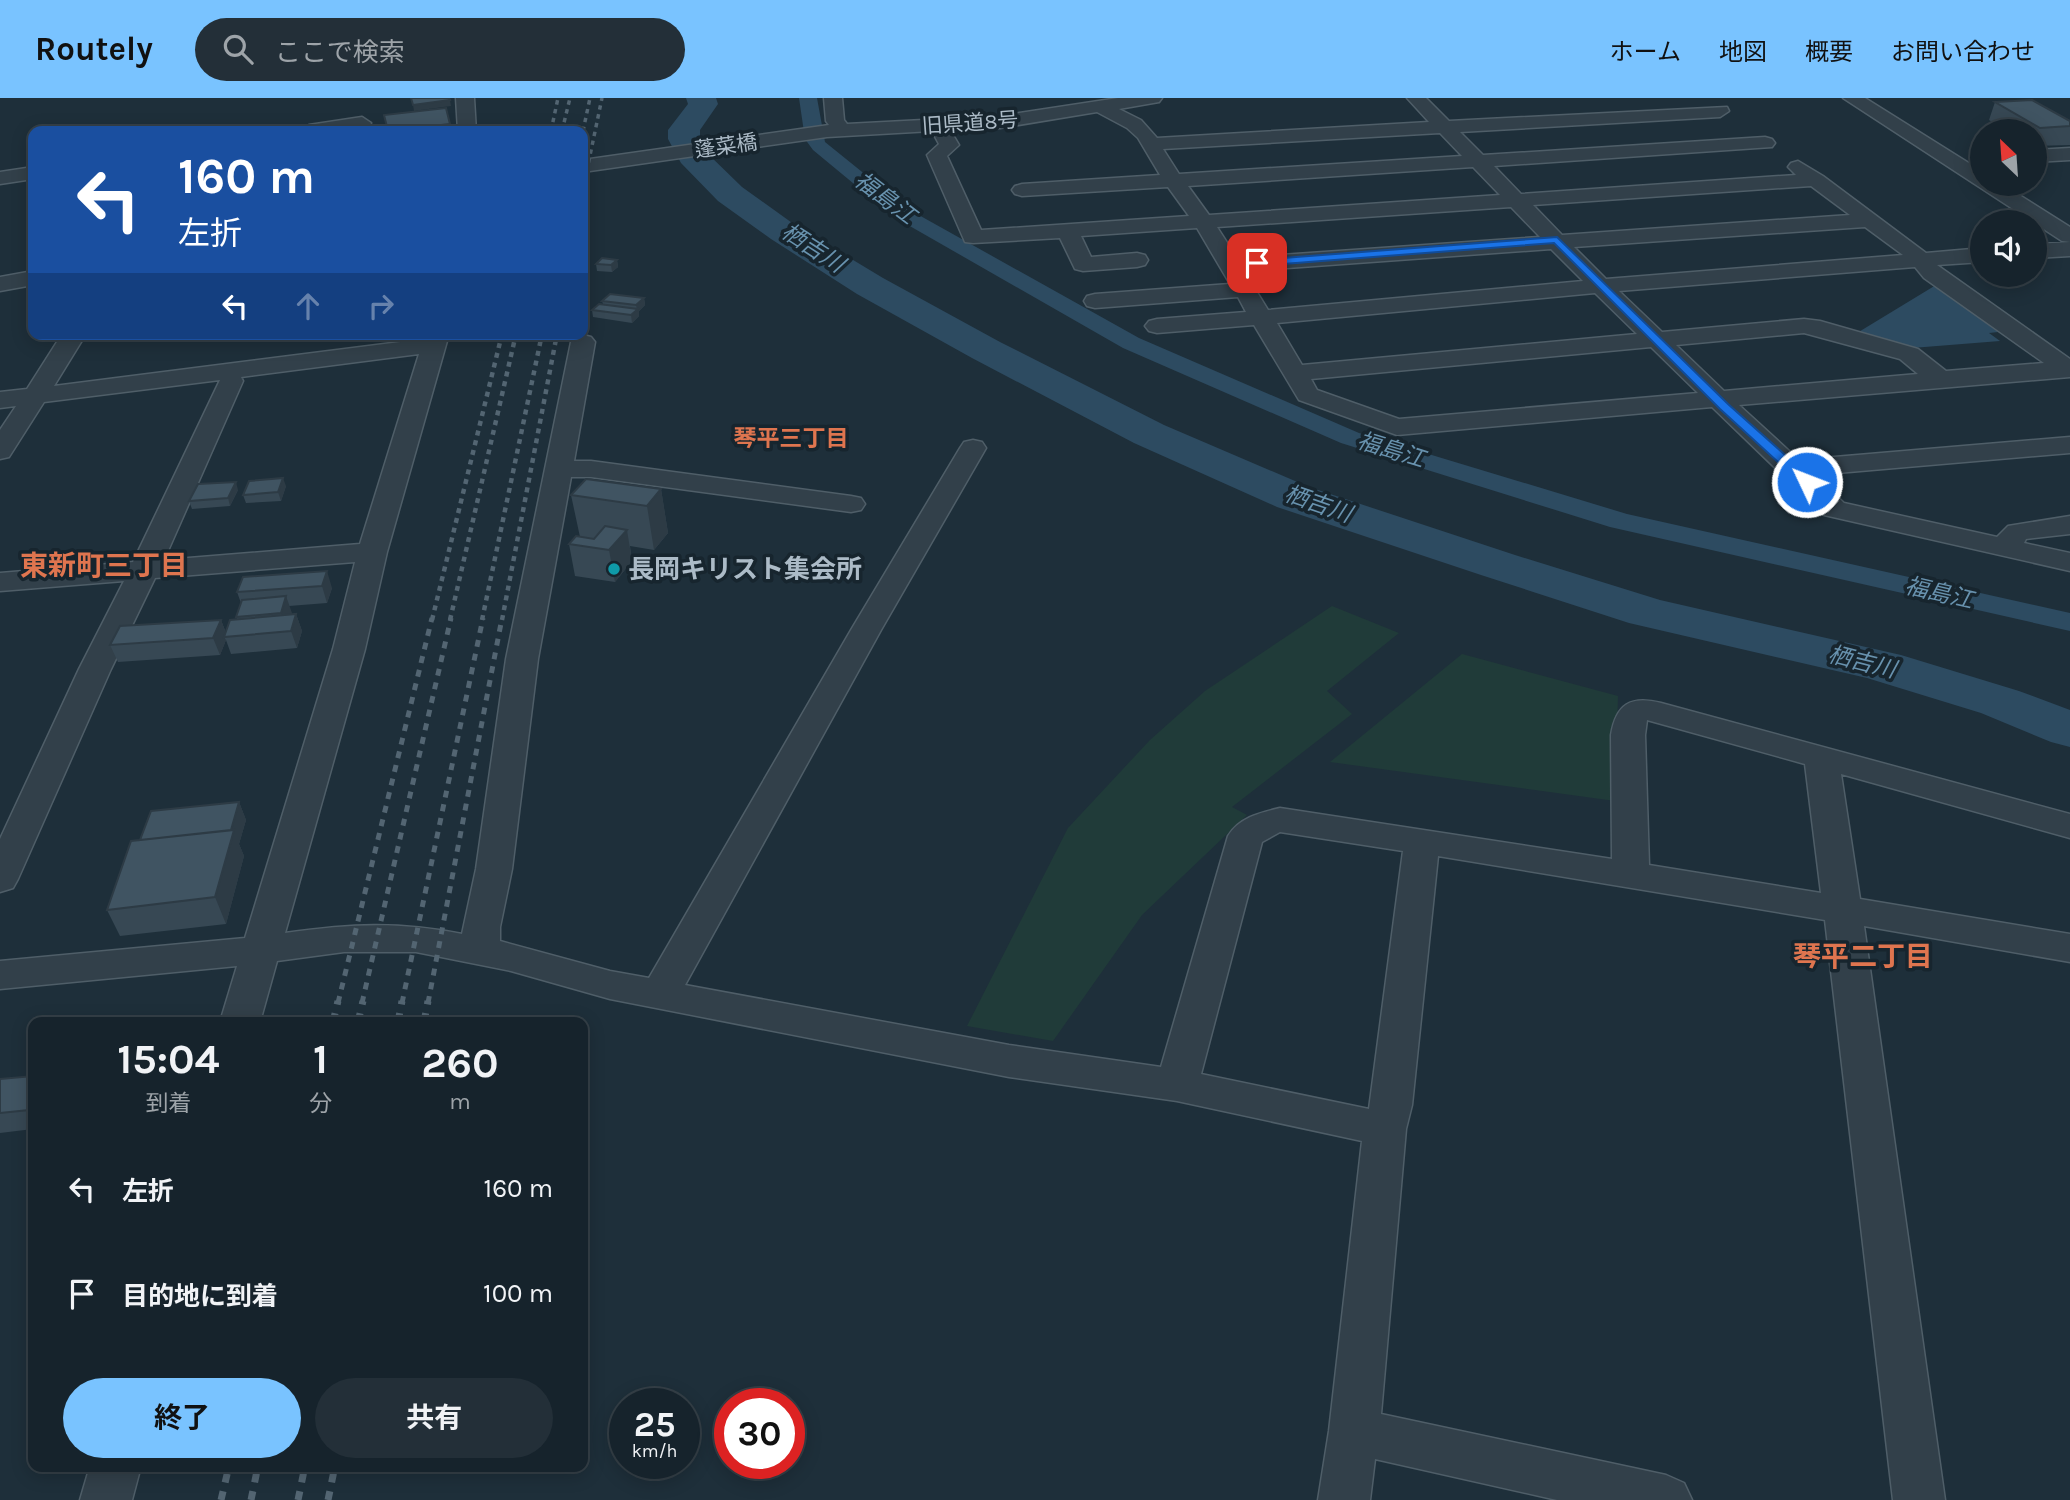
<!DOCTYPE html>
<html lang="ja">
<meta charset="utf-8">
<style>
:root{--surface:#16232c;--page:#232f38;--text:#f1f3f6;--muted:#9ea4a9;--line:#354048;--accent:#79c3ff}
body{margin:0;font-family:Karla,"Noto Sans JP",sans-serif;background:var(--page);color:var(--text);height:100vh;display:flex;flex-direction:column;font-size:26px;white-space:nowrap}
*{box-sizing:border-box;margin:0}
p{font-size:23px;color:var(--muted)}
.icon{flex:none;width:38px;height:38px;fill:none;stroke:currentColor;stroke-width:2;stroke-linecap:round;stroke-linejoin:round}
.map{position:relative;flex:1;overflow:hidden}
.sheet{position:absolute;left:28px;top:919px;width:560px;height:455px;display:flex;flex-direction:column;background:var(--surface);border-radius:14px;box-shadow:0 4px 18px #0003,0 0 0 2px var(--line)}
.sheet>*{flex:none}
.hud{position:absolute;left:28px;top:28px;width:560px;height:214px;border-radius:14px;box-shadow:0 4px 18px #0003,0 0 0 2px var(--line);background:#1a4fa0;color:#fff;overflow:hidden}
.needle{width:46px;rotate:335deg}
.controls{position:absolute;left:1970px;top:21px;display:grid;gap:14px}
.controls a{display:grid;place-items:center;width:77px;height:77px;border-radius:50%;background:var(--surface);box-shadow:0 4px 18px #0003,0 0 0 2px var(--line);font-size:35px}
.speed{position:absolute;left:609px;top:1290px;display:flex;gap:14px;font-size:35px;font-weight:700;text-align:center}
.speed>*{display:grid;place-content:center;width:91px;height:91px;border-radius:50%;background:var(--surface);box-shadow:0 4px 18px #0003,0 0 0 2px var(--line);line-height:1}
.speed small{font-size:18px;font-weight:400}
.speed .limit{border:10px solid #d22;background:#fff;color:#111}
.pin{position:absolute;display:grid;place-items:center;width:60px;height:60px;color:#fff;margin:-30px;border-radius:14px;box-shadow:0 4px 10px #0006}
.me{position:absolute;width:77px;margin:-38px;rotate:313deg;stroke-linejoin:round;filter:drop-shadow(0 0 5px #0008)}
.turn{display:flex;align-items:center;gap:24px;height:147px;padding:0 35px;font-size:32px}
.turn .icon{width:91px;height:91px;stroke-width:2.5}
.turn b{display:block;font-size:49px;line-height:60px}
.lanes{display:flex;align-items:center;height:66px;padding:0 35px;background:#0003;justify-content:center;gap:35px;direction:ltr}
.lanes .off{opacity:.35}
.eta{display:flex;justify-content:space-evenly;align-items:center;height:119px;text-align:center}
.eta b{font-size:42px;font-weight:700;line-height:49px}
.action{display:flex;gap:14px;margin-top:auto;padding:14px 35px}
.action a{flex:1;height:80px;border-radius:42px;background:var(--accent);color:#111;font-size:28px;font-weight:700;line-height:80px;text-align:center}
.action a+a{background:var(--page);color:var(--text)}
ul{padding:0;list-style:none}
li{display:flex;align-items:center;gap:21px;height:105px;padding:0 35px}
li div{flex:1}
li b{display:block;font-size:26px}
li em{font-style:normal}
header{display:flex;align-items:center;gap:42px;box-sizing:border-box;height:98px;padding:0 35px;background:var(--accent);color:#111}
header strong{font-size:33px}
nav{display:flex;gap:38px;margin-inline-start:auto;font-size:24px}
.search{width:490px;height:63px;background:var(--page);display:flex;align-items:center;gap:18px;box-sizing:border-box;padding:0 24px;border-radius:38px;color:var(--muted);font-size:26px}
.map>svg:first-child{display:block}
.green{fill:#203b39}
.water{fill:#2d4b61}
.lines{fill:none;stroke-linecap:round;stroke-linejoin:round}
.canal{fill:#2d4b61;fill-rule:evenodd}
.river{fill:#2d4b61;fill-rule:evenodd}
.minor-casing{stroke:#4f5e68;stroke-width:3}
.minor{fill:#32404a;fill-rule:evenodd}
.rail-far3{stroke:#536572;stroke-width:3.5;stroke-dasharray:4.5 4.5;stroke-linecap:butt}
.rail-far2{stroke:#536572;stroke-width:4.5;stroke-dasharray:5 5;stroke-linecap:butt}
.rail-far1{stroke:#536572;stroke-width:5;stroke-dasharray:7 7;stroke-linecap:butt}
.rail{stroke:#536572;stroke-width:7;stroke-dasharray:9 9;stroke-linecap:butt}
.wall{fill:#374854}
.shaded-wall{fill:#2d3b45}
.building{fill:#405462;stroke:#2d3b45;stroke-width:2}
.route{fill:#1a73e8;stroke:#114b97;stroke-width:2}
.culture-dot{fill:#0f9aa8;stroke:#17252e;stroke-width:2.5}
.labels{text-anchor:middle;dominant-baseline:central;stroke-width:7;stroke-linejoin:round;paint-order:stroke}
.far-street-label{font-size:21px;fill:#acbbc7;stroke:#17252e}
.far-water-label{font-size:23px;font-style:italic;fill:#6892ae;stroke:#17252e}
.far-neighbourhood-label{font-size:23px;font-weight:bold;fill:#df754f;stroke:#17252e}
.poi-label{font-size:26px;font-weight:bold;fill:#acbbc7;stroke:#17252e;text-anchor:start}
.neighbourhood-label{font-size:28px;font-weight:bold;fill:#df754f;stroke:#17252e}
</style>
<header>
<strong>Routely</strong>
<div class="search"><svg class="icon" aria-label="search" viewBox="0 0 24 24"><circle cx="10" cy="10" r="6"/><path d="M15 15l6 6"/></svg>ここで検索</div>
<nav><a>ホーム</a><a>地図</a><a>概要</a><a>お問い合わせ</a></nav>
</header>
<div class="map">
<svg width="2070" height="1402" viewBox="0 0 2070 1402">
<rect width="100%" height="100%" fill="#1e2f3a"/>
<path class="green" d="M1332,508l67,27 -72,58 25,23 -120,93 15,8 -105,100 -89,126 -86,-15 101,-198 82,-88 55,-49z
M1462,556l156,42 -3,105 -285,-39z"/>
<path class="water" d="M1936,187l62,47 -9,1 11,8 -88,7 -55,-15z"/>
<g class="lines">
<path class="canal" d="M799,0h18l8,44 83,67 231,129 220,95 268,81 443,99v18l-460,-104 -269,-84 -218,-95 -229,-131 -81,-67 -8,-11z"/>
<path class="river" d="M686,0h30l2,6 -18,26v9l6,13 36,35 53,38 88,53 117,64 164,83 145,62 206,68 145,45 241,55 118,36 51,19v37l-19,-5 -70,-29 -114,-35 -238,-55 -148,-48 -204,-68 -143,-64 -162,-85 -115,-64 -86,-55 -53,-38 -37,-38 -13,-24v-9l20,-26z"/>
<defs>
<path id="minor" d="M456,0h18l2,33h-18z
M824,0h18l2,22 3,4 153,-8 118,-18h44l-3,4 -40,7 22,11 16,18 272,-16 -22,-24h19l23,23 278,-14 2,4 -9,6 -260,15 23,23 282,-18 7,2 3,4 -3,4 -278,19 27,28 275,-19 -8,-8 3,-4 7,-2 25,15 103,77 57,-5v14l-46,3 133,94v18l-331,28 60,55 271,-23v16l-256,22 30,28 153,34 11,-11 62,-10v18l-44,5 -2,4 46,10v18l-246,-56 -112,-108 -315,28 -98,-35 -45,-75 -97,8 -8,-2 -4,-5 4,-5 8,-2 89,-7 -8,-15 -143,11 -8,-2 -3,-5 3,-5 8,-2 135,-10 -33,-56 -116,8 10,21 46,-4 8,2 3,5 -3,5 -8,2 -54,4 -8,-2 -15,-31 -87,5 -8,-1 -38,-87 12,-11 -7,-13 -105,6 -244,35v-12l246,-35 -3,-4zM1097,14l30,16 11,10 22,37 -138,9 -7,2 -3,4 3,4 7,2 146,-9 21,29 -208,14 -34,-74 12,-11 -9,-15 50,-2zM1440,35l22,23 -283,18 -16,-25zM1473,69l27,28 -291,20 -21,-29zM1811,88l39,29 -288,20 -29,-30zM1511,109l29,30 -303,21 -20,-31zM1865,129l38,28 -297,24 -32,-32zM1551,151l32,32 -315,29 -24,-39zM1915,169l9,11 120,85 -98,8 -28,-22 -98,-28 -16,-2 -142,13 -43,-41zM1595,195l42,41 -335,31 -25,-42zM1804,235l96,26 18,15 -194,17 -48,-46zM1651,249l47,46 -299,26 -82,-29 -6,-11z
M1843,0h22l118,74v12h19l68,43v15l-8,-1z
M362,19l9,6 -2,4 -24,4h-45l9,-6z
M2070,50v12l-35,2v-12z
M33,69v12l-33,5v-12z
M2070,144v14l-35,2v-14z
M33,173v14l-33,6v-14z
M62,236h24l-32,52 370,-47 1,-5h24l-62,218 -22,97 -80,284c65,-9 112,-12 177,1l14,-65 30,-210 65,-317 4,-5 8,-2 8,2 4,5 -21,119h17l260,35 10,2 4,6 -4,6 -10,2 -260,-35h-20l-33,182 -26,210 -12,58v14l110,30 39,7 202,-348 109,-182 4,-6 9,-2 9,2 4,6 -105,182 -196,355 324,60 152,22 67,-231c12,-19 32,-23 52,-28l332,51 -1,-124c5,-30 19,-40 50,-32l409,111v24l-229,-64 19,125 210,35v28l-206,-36 81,574h-52l-68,-580 -387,-64 -26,249 -6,24 -25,285 285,61 18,8 8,17h-135l-182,-41 -5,41h-52l11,-69 33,-290 -185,-40 -168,-24 -399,-78 -99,-28 -95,-19h-72l-67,9 -17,61h-40l17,-56 -237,23v-28l245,-23 88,-289 22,-87 -200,16 -44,91 -93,210 -5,9 -13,4v-53l79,-170 45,-88 -124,10v-18l133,-11 87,-182 -176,22 -35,55 -9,2v-29l16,-24 -16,2v-16l27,-3zM419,256l-59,190 -196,16 79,-179 -2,-4zM1647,622l158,44 16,129 -172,-28 -4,-130zM1280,734l123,19 -34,258 -168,-35 61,-232z
M90,1368h51l-9,34h-52z"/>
</defs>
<use href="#minor" class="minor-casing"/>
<use href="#minor" class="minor"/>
<path class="rail-far3" d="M551,33l7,-33
M562,33l8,-33
M583,33l7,-33
M583,91l19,-91"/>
<path class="rail-far2" d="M432,522l70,-286
M450,522l66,-286
M482,522l60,-286
M502,522l55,-286"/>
<path class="rail-far1" d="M338,905l94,-385
M362,905l89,-385
M402,905l81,-385
M428,905l74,-385"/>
<path class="rail" d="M333,924l5,-21
M358,924l5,-21
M398,924l4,-21
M424,924l4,-21
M221,1402l8,-34
M251,1402l7,-34
M298,1402l7,-34
M328,1402l7,-34"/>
</g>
<path class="wall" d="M1995,4l75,19v24l-35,1v-15h-28l-18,-11z
M617,162l1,7 -6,5 -15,-1 -1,-7z
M644,200l1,7 -6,6v5l-7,7 -39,-6 -1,-7 11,-6 -1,-3z
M286,388l-5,15 -35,2 -3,-8z
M661,391l7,44 -14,17 -24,-4 2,15 -17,21 -40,-6 -6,-32 11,-7 -9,-42z
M238,392l-8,16 -38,3 -3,-8z
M243,479l89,11 -5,15 -38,3 2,9 5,-1 6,17 -5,17 -66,6 -5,-14 -6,15 -102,7 -8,-17 111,-25 5,13 11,-14 -1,-2 5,-14 -4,-11z
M239,704l7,18 -7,24 5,12 -18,68 -106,12 -13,-26 33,-70z
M33,978v53l-33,4v-54z"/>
<path class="shaded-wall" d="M450,2l1,6 -37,5 -1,-6z
M450,26l2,7h-64z
M617,162l1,7 -6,5 -1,-7z
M644,200l1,7 -6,6v5l-7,7 -1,-8 6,-5 -1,-5z
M283,380l3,8 -5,15 -3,-9z
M236,384l2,8 -8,16 -2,-8z
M661,391l7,44 -14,17 -7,-44z
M627,432l5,31 -17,21 -6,-32z
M327,473l5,17 -5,15 -5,-17z
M286,498l6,17 -5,17 -6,-17z
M296,516l6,17 -5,17 -6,-17z
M221,522l6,16 -3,1 2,3 -6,15 -7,-17z
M239,704l7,18 -7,24 5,12 -18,68 -11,-27 14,-63z
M33,1002v17l-4,-7z"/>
<path class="building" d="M411,0h38l1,2 -37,5z
M2032,2l38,21v5l-30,2 -45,-26z
M446,10l4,16 -62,7 -4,-16z
M348,29l2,4h-38z
M602,160l15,2 -6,5 -15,-1z
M610,196l34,4 -8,7 -34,-4z
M599,206l39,5 -7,6 -39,-5z
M283,380l-5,14 -35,3 6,-14z
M586,381l75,10 -14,17 -76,-11z
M236,384l-8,16 -39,3 9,-17z
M605,428l22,4 -18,20 -40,-6 7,-8 18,3z
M327,473l-5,15 -85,6 6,-15z
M286,498l-5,17 -45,4 6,-17z
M296,516l-5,17 -67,6 6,-17z
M221,522l-8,18 -103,7 10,-19z
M239,704l-8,28 -91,10 11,-29z
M234,732l-19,67 -108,13 24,-69z
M33,978v24l-4,10 -29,3v-34z"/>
<path class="route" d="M1557,139l171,167 84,75v6h-9l-83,-76 -166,-166 -297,23 -5,-3 5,-3z"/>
<circle class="culture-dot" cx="614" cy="471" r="7"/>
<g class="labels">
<g class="far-street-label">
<text transform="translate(970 25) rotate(-4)">旧県道8号</text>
<text transform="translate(726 48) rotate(-8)">蓬菜橋</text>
</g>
<g class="far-water-label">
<text transform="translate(885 100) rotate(37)">福島江</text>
<text transform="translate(813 150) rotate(33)">栖吉川</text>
<text transform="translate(1391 352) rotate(17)">福島江</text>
<text transform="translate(1318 406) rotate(19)">栖吉川</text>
<text transform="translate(1939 495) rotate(13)">福島江</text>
<text transform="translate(1862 564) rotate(14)">栖吉川</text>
</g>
<g class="far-neighbourhood-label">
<text x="791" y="340">琴平三丁目</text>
</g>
<g class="poi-label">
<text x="628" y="471">長岡キリスト集会所</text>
</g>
<g class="neighbourhood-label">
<text x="104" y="467">東新町三丁目</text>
<text x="1863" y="858">琴平二丁目</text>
</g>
</g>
</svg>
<div class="controls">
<a><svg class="needle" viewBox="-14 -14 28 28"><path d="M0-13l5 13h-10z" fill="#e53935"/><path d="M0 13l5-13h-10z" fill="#9ea4a9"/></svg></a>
<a><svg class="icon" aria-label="sound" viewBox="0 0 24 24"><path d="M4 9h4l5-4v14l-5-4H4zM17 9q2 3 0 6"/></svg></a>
</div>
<div class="speed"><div>25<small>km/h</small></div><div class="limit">30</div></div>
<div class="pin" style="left:1257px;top:165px;background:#d93025"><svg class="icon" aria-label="arrive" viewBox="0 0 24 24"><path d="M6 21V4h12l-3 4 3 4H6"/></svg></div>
<svg class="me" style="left:1807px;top:384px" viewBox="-20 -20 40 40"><circle r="17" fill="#1a73e8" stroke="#fff" stroke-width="3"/><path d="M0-11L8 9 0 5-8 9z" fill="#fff"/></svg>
<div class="hud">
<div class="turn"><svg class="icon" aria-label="left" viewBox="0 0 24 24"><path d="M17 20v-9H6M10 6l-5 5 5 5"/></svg><div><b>160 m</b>左折</div></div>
<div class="lanes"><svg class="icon" aria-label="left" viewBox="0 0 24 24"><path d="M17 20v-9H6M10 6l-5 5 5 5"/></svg><svg class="icon off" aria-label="ahead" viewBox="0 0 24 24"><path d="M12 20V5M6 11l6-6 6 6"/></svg><svg class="icon off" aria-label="right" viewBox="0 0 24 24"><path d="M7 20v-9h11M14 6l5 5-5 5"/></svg></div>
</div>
<section class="sheet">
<div class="eta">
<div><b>15:04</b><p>到着</p></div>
<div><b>1</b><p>分</p></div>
<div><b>260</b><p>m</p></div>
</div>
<ul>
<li><svg class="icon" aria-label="left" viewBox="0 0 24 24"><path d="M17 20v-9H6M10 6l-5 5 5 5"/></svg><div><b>左折</b></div><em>160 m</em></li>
<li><svg class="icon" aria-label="arrive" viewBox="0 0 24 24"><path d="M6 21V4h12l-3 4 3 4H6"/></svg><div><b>目的地に到着</b></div><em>100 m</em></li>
</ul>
<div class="action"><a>終了</a><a>共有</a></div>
</section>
</div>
